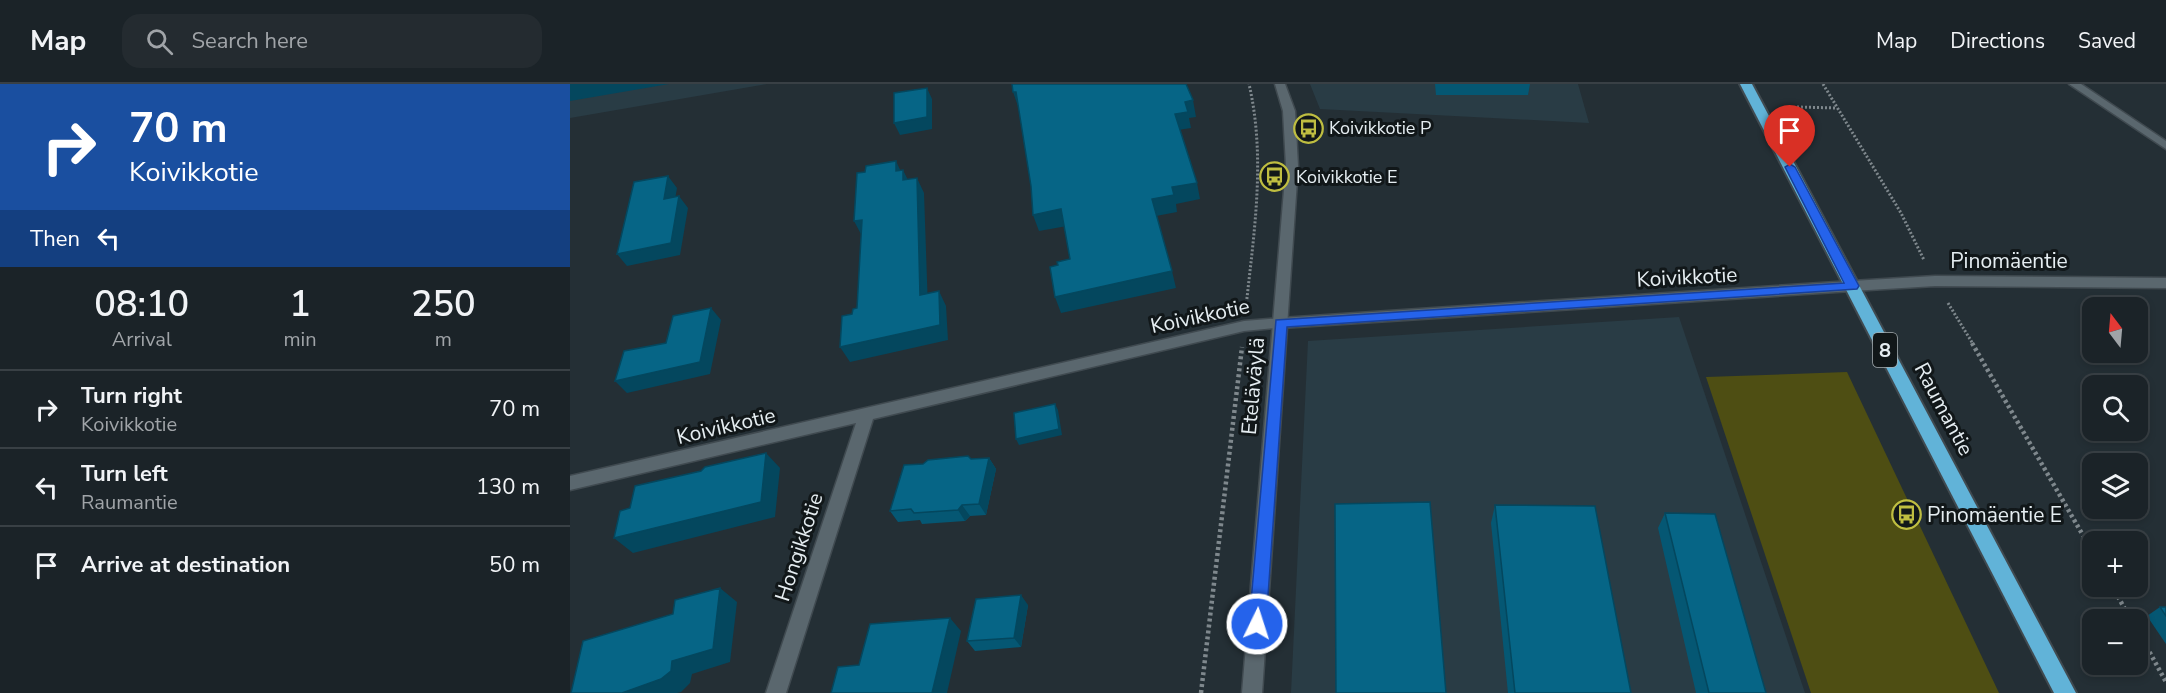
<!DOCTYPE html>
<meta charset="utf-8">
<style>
:root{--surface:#1b2328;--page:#242b30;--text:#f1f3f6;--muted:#a0a4a8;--line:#394045}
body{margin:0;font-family:"Nunito Sans",sans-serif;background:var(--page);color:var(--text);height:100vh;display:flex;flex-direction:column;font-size:22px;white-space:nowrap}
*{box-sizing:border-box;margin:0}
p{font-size:20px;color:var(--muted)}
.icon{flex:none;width:33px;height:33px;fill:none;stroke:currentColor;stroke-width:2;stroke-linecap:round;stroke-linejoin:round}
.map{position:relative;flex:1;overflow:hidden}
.details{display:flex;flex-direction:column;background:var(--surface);width:570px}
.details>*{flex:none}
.hud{background:#1a4fa0;color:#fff;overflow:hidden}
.needle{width:39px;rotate:344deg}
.controls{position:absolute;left:1512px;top:213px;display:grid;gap:12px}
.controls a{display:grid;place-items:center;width:66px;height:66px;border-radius:12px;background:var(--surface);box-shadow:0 3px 9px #0003,0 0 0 2px var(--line);font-size:30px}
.pin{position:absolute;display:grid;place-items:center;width:51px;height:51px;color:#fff;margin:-62px -26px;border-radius:50% 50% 50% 0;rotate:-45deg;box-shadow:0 0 6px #0007}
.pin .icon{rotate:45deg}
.me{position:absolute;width:66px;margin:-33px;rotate:4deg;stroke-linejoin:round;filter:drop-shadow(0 0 4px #0008)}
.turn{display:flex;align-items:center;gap:21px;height:126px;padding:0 30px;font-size:27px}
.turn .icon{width:78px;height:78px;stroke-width:2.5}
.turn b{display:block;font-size:42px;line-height:51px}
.then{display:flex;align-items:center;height:57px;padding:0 30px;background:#0003;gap:12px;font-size:22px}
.eta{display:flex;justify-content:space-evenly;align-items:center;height:102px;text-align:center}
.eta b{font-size:36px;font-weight:600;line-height:42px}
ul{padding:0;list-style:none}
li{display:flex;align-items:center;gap:18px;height:78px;padding:0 30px;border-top:2px solid var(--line)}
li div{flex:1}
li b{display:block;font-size:22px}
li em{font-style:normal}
header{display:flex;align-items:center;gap:36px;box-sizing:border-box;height:84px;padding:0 30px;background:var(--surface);border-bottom:2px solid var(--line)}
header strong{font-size:28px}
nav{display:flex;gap:33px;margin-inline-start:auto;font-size:21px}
.search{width:420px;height:54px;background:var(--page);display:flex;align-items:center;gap:15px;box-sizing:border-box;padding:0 21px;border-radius:18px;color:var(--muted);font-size:22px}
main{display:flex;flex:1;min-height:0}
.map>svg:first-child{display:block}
.built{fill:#293c45}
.green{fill:#4e4e13}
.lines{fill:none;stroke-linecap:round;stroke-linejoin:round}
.service-casing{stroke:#404a50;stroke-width:3}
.minor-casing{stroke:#404a50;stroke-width:3}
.tertiary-casing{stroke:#404a50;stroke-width:3}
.trunk-casing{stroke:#404a50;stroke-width:4}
.path-far1{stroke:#7f888d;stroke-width:3;stroke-dasharray:2 2;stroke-linecap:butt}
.path{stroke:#7f888d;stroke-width:4.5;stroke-dasharray:3 3;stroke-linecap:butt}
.service{fill:#5a676e;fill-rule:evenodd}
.minor{fill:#5a676e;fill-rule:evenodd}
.tertiary{fill:#5a676e;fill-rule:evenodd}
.trunk{fill:#61b3d8;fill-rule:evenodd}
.wall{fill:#055773}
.shaded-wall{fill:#04475e}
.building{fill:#066586;stroke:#04475e;stroke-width:1.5}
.route{fill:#2563eb;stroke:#184099;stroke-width:1.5}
.labels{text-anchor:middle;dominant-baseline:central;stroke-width:6;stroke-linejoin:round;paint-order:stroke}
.far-poi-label{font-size:18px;fill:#e5edf1;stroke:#111719;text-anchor:start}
.shield{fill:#111719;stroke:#a5adb0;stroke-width:1.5}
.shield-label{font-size:20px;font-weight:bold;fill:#e5edf1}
.street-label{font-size:21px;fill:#e5edf1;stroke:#111719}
.poi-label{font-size:21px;fill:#e5edf1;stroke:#111719;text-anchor:start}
</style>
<header>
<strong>Map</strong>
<div class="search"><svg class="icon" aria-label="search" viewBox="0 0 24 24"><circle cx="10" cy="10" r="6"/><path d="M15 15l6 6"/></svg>Search here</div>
<nav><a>Map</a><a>Directions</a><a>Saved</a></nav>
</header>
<main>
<section class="details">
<div class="hud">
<div class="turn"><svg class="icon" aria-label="right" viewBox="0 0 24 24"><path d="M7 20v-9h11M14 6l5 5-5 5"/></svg><div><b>70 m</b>Koivikkotie</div></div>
<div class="then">Then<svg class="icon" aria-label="left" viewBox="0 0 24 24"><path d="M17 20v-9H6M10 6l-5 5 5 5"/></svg></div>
</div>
<div class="eta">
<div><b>08:10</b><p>Arrival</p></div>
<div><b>1</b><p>min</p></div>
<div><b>250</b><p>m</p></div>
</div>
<ul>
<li><svg class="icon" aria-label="right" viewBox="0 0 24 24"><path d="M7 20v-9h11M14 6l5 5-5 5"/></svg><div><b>Turn right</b><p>Koivikkotie</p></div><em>70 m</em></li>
<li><svg class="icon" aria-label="left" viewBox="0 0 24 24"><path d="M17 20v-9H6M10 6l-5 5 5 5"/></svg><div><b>Turn left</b><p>Raumantie</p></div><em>130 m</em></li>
<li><svg class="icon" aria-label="arrive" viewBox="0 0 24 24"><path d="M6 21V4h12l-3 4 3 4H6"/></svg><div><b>Arrive at destination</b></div><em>50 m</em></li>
</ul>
</section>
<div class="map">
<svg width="1596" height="609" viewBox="0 0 1596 609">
<rect width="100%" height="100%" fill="#242f35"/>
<path class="built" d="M0,0h197l-197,34z
M740,0h268l11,39 -269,-14z
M1109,233l126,376h-514l17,-352z"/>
<path class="green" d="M1277,288l152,321h-188l-105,-316z"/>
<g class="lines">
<defs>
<path id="service" d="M1499,0h12l85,57v8z
M1282,197l7,5 -7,5 -571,37 -7,-5 7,-5z"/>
<path id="minor" d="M711,234l7,5 -2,4 -42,4 -371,88 -87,274h-20l90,-270 -286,67v-14l674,-155z"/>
<path id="tertiary" d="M705,0h10l10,27 3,55 -36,527h-20l44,-527 -3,-55z
M1365,192l231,2v10l-231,-2 -83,5 -7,-5 7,-5z"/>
<path id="trunk" d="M1170,0h12l324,609h-22z"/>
</defs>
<use href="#service" class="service-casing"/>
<use href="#minor" class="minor-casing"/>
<use href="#tertiary" class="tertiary-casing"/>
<use href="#trunk" class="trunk-casing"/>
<path class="path-far1" d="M1253,0l78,129 23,47
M1227,23l40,1
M1378,219l25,41
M676,223c8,-75 20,-149 3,-223"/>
<path class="path" d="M1402,259l120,208
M1542,502l19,34
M1568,547l28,51
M631,609l41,-346"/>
<use href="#service" class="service"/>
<use href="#minor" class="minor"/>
<use href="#tertiary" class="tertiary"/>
<use href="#trunk" class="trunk"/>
</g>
<path class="wall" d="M865,0h95l-2,11h-92z
M419,374l7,11 -10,46 -16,1 -5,5 -43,3 -2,-4 -22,2 -8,-11 81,-52z
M925,421l136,188h-123l-17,-170z
M1095,429l101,180h-70l-38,-165z
M458,521l-7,42 -46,4 -8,-10z
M1590,523h6v37l-19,-28z"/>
<path class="shaded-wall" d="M0,0h99l-99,17z
M357,4l5,11v30l-32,6 -6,-12z
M443,8h3l3,17z
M623,16l3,17 -7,1 2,10 -13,2 -3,-16 10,-12z
M326,77l7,15 -7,-5z
M333,86l7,14 -7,-4z
M98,92l9,12 -4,23 -9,-12z
M347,94l7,15 4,116 -8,-14z
M627,99l3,16 -24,5 1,8 -21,4 -4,-17 20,-12z
M109,112l9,12 -8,47 -53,11 -10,-12z
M491,125l6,17 -28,5 -6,-16z
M292,136v16l-8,-15z
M602,187l4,17 -115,25 -6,-16z
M369,207l7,15 2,34 -98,22 -10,-15z
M141,224l10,12 -11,54 -83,19 -12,-12z
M485,320l3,6 4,25 -43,10 -3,-6z
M196,369l14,15 -5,49 -142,36 -19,-15z
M419,374l7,11 -10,46 -7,-11z
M392,421l8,11 -5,5 -7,-11z
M150,504l17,14 -7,60 -38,12 -2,9 -9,9 -4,1h-55l50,-32z
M451,511l7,10 -7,42 -7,-9z
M380,534l11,13 -14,62h-15z"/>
<path class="building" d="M442,0h174l7,16 -8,2 3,10 -13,2 22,69 -25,4 2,8 -22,4 20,72 -117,26 -5,-30 8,-2 -1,-3 13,-3 -9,-50 -28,6 -2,-29 -15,-94h-3z
M357,4v29l-33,6v-30z
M326,77v10l7,-1v10l14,-2 3,117 19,-4 1,34 -100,22 2,-31 10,-2 1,-5 4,-1 5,-88 -8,1 3,-48 8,-1 1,-6z
M98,92l-4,23 15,-3 -8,47 -54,11 17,-72z
M141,224l-11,54 -85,19 9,-30 42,-8 7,-27z
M485,320l4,25 -43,10 -2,-26z
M196,369l-5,49 -147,36 6,-27 10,-3 5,-22 66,-15 4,-4z
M398,372l3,3 18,-1 -10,46 -17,1 -4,5 -44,3 -3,-4 -21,2 14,-46 19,-1 5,-4z
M860,418l16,191h-110l-1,-189z
M925,421l100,1 36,187h-116z
M1095,429l50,1 51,179h-57z
M150,504l-7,61 -41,12 -1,10 -10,8 -39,14h-51l12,-52 90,-27 2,-14z
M451,511l-7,43 -47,3 9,-42z
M1590,523h6v9z
M380,534l-18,75h-101l7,-26 21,-2 11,-41z"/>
<path class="route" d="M1220,80l5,3 64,119 -2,3 -570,38 -21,297 -3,5 -6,3 -6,-3 -2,-5 27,-304 568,-37 -59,-116z"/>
<defs>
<symbol id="bus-ring" viewBox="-11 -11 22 22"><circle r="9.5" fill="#111719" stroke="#bfbe41" stroke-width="1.5"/><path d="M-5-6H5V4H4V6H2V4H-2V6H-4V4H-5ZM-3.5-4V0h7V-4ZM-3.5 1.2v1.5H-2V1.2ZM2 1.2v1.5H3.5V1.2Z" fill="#bfbe41"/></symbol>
</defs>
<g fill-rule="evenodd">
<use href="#bus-ring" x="722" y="28" width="33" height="33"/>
<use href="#bus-ring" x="688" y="76" width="33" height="33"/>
<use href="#bus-ring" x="1320" y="414" width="33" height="33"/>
</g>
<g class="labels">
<g class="far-poi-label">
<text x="759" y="44">Koivikkotie P</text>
<text x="726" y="93">Koivikkotie E</text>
</g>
<rect class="shield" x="1303" y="249" width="24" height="34" rx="4.5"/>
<g class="shield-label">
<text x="1315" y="266">8</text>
</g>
<g class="street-label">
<text x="1439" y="177">Pinomäentie</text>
<text transform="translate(1117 193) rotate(-3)">Koivikkotie</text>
<text transform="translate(630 232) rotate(-12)">Koivikkotie</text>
<text transform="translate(683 302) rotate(-85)">Eteläväylä</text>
<text transform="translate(1374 325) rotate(62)">Raumantie</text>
<text transform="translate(156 342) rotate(-13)">Koivikkotie</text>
<text transform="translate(229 463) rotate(-72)">Hongikkotie</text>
</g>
<g class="poi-label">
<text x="1357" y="431">Pinomäentie E</text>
</g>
</g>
</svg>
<div class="controls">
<a><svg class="needle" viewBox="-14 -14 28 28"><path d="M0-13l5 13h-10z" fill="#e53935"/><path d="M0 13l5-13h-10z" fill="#a0a4a8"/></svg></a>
<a><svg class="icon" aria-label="search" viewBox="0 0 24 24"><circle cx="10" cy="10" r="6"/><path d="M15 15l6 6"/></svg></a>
<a><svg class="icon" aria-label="layers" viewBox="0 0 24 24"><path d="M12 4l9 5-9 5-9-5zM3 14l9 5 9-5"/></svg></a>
<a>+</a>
<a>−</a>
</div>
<div class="pin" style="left:1220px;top:83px;background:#d93025"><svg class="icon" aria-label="arrive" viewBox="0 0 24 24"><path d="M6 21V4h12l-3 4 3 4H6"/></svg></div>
<svg class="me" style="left:687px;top:540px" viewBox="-20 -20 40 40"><circle r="17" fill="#2563eb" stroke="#fff" stroke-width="3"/><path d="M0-11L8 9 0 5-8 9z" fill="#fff"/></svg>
</div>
</main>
